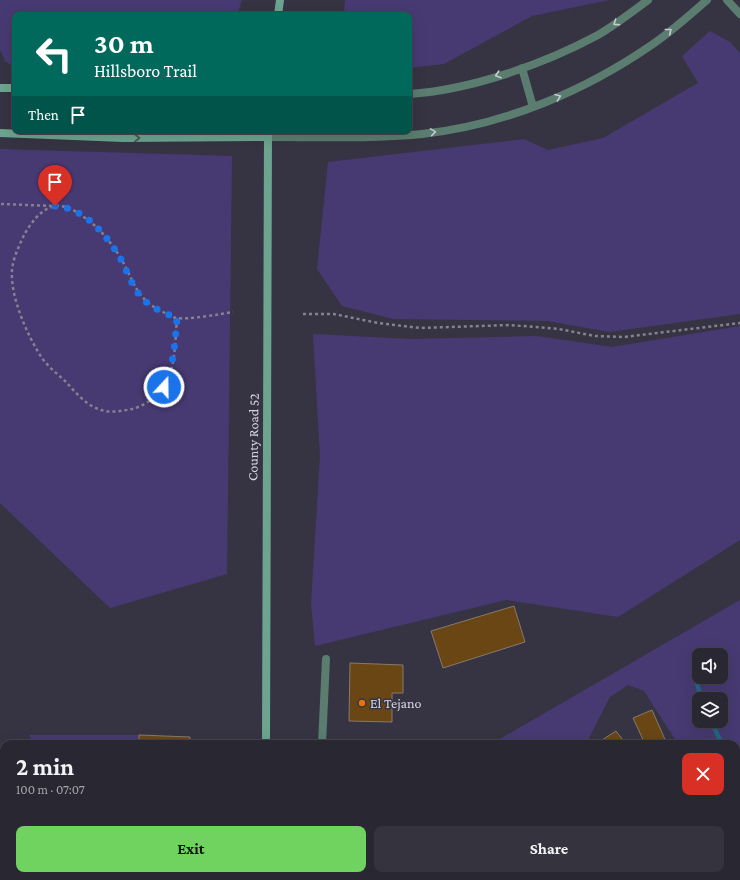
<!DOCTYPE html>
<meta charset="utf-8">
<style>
:root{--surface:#282732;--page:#34333e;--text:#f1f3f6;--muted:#a5a5ac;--line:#44444d;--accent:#70d35f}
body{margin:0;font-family:"Crimson Pro",serif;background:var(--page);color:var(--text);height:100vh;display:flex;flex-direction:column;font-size:15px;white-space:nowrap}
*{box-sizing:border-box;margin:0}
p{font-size:13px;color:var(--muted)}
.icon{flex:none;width:22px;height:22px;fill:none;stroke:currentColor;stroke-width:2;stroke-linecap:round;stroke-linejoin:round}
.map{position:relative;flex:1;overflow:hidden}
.sheet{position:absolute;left:0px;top:740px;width:740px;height:140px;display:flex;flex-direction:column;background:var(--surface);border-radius:12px 12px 0 0;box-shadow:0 4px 16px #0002,0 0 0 1px var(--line)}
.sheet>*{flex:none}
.top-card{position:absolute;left:12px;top:12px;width:400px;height:122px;border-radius:8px;box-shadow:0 4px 16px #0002,0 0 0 1px var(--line);background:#00695c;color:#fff;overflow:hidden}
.buttons{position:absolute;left:692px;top:648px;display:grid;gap:8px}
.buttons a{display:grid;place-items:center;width:36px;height:36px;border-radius:8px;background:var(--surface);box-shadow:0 4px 16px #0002,0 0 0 1px var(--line);font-size:20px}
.pin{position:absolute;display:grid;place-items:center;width:34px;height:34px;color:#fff;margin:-41px -17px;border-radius:50% 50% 50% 0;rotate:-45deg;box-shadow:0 0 4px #0007}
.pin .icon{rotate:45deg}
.me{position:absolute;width:44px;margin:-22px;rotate:21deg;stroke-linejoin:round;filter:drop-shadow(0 0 3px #0008)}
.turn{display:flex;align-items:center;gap:14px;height:84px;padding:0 16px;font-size:18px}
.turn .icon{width:52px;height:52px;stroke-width:2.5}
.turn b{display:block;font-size:28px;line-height:34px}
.then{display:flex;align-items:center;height:38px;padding:0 16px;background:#0003;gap:8px;font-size:15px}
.round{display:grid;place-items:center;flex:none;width:42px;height:42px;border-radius:8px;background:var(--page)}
.headline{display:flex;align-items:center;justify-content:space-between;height:68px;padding:0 16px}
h1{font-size:24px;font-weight:700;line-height:30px}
.button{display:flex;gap:8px;margin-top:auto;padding:8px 16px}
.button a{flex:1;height:46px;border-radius:8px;background:var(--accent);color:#111;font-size:16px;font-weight:700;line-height:46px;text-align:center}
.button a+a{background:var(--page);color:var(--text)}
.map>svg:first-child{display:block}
.green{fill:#473a73;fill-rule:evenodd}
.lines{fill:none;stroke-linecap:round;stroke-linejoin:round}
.stream{stroke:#226983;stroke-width:4.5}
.building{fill:#6a4615;stroke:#867a6c}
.path{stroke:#84828f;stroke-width:2.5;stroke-dasharray:3 3;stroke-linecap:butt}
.lane{stroke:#5a7d6f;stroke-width:8}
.street{stroke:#5a7d6f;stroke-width:8}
.secondary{stroke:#6ca48f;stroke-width:8}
.oneway{stroke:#c4c9ce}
.oneway2{stroke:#46565a}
.route{stroke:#1a73e8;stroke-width:7;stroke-dasharray:0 12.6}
.food-dot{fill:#e8710a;stroke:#363443;stroke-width:1.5}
.labels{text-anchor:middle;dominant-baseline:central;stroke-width:3;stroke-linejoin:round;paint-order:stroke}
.street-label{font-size:14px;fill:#d7d6df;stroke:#363443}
.poi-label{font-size:14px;fill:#d7d6df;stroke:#363443;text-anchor:start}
</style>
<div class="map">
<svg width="740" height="880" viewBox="0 0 740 880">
<rect width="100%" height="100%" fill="#363443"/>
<path class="green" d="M0,0h242l-5,15h-222v53l-10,-7 -5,-11z
M345,0h264l-77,16 -88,48 -35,4v-53h-65z
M710,31l20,11 10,11v261l-131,18 -61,-11 -155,-2 -51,-13 -25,-37 11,-107 196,-23 24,11 55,-12 95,-55 -16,-27z
M0,149l232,7 -5,418 -117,34 -110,-105z
M740,326v214l-122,77 -112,-17 -191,46 -4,-42 9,-148 -7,-122 98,5 126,-3 75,11z
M740,600v280h-20l-3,-4h19v-132h-58l-34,-53 -16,-6 -18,12 -24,47h-95zM699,655h22v22h-22zM699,699h22v22h-22z
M29,735h110v9h-105z
M97,876h41v4h-41z
M324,876h196l-2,4h-194z"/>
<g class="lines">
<path class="stream" d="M694,671l7,28
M711,721l11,23
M736,772l4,8"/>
</g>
<path class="building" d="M514,606l11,36 -82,26 -12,-37z
M350,663l53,2v28h-11v29l-43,-1z
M652,710l15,34h-22l-12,-26z
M616,731l10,13h-25l-2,-2z
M139,735l51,2v7h-51z
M0,785l4,1v33l-1,-8h-3z
M35,876h26l-26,3z
M535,876h31l7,4h-41z
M686,876h23l2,4h-23z"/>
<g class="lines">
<path class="path" d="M1,204l52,2
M303,314h31l44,9 42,5 90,-3 49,4 36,7 29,1 116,-14
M177,319c-2,21 -1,48 -13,67 -6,11 -20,20 -32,23 -10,2 -21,4 -31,1 -14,-4 -25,-17 -34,-27 -8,-8 -18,-15 -25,-25 -14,-21 -32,-61 -30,-88 1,-12 7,-24 12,-35 7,-12 17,-27 32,-29 7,-1 17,3 23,8 17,10 30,25 41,43 14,23 15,42 43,55 4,2 10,6 14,6 10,2 44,-4 56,-6"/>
<path class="lane" d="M322,744l4,-85"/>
<path class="street" d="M727,0l13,14
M522,68l11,39
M409,94c62,-4 135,-30 189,-59 17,-10 34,-23 50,-35
M268,137c51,0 103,2 154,-3 83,-9 163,-43 231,-90 19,-13 37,-29 54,-44
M617,880l3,-4"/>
<path class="secondary" d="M278,15l2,-15
M0,88h15
M0,133l123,5 145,-1
M266,744l2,-613
M267,876v4"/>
</g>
<defs><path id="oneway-chevron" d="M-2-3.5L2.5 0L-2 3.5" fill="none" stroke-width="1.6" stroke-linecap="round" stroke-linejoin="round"/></defs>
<g class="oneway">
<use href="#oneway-chevron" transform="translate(616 23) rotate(146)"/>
<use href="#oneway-chevron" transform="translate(669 31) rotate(-38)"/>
<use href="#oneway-chevron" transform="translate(498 75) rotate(162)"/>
<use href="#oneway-chevron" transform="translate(558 97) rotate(-21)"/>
<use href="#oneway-chevron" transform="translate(433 132) rotate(-9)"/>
</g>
<use class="oneway2" href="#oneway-chevron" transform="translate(137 138)"/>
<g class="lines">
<path class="route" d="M55,206c29,2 50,27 64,50 9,15 13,33 26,45 9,8 22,13 32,17 -2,24 -3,47 -13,69"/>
</g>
<circle class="food-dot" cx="362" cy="703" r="4"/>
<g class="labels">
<g class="street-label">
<text transform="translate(253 437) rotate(-89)">County Road 52</text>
</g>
<g class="poi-label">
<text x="370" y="703">El Tejano</text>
</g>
</g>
</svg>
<div class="buttons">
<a><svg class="icon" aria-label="sound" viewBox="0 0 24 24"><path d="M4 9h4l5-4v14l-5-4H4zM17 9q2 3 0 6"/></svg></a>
<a><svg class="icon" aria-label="layers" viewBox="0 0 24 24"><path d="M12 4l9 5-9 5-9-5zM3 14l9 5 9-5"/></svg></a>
</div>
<div class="pin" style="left:55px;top:206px;background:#d93025"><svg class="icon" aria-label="arrive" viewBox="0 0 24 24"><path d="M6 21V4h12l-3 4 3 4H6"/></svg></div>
<svg class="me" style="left:164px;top:387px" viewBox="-20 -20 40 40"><circle r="17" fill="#1a73e8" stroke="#fff" stroke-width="3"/><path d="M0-11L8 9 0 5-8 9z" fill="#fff"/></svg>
<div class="top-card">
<div class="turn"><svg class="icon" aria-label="left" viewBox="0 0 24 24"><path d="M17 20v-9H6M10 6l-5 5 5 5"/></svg><div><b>30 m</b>Hillsboro Trail</div></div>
<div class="then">Then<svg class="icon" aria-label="arrive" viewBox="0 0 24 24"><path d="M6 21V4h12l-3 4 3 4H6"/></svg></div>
</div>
<section class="sheet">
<div class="headline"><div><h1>2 min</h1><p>100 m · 07:07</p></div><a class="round" style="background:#d93025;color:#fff"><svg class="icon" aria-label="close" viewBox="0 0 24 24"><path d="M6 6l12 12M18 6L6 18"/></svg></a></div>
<div class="button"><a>Exit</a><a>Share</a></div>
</section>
</div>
